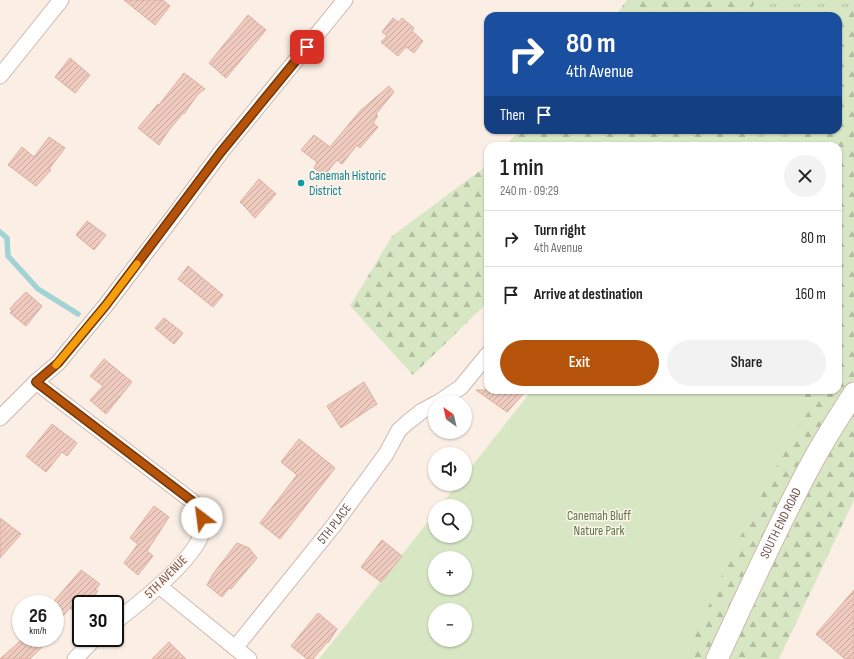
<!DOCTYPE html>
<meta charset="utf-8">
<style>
:root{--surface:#fff;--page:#f2f2f2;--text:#222;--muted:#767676;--line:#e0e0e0;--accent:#b45309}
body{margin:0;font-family:"Sofia Sans Condensed",sans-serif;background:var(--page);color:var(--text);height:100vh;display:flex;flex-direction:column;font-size:15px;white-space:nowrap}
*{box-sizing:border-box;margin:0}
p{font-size:13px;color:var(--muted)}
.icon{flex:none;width:22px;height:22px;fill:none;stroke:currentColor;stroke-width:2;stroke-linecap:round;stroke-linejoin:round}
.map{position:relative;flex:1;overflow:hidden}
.panel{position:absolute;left:484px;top:142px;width:358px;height:252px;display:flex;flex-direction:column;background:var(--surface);border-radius:12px;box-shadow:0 1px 3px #0004}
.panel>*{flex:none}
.hud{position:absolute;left:484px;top:12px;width:358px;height:122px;border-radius:12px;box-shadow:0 1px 3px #0004;background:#1a4fa0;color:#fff;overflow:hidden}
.needle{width:26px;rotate:326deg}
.tools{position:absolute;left:428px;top:395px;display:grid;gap:8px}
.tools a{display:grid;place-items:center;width:44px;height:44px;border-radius:50%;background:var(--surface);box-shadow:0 1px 3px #0004;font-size:20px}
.speed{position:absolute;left:12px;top:595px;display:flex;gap:8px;font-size:20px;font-weight:700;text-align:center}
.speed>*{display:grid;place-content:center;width:52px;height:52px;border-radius:50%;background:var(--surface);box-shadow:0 1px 3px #0004;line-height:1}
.speed small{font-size:10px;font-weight:400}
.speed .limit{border:2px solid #111;border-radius:6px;background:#fff;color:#111}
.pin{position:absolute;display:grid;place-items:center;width:34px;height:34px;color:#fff;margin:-17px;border-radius:8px;box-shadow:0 2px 6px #0006}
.me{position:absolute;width:44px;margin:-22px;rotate:330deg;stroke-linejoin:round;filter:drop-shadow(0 0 3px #0008)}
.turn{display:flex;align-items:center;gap:14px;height:84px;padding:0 16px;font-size:18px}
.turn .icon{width:52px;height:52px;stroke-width:2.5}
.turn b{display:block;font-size:28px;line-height:34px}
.then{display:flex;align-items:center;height:38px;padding:0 16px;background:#0003;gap:8px;font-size:15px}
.round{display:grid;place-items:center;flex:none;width:42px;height:42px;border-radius:21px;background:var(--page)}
.headline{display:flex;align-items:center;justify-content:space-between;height:68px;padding:0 16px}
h1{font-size:24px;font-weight:600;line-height:30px}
.primary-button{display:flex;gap:8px;margin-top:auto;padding:8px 16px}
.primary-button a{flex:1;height:46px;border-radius:24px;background:var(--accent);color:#fff;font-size:16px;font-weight:600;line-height:46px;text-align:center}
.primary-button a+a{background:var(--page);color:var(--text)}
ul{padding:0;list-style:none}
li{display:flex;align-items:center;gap:12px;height:56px;padding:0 16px;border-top:1px solid var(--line)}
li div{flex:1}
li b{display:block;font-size:15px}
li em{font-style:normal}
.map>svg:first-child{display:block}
.grass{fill:url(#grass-tufts)}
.forest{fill:url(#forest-firs);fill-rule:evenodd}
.park{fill:#d7e7c4;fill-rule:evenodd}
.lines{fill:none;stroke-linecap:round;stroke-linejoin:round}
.stream{stroke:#a2d3d4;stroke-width:5.5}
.building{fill:url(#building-hatch);stroke:#dfafa0}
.minor-casing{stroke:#cdb8af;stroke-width:17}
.secondary-casing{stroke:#d0b7ac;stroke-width:23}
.minor{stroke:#fff;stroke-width:15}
.secondary{stroke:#fff;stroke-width:21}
.route-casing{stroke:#753606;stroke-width:10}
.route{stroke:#b45309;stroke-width:7}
.slow{stroke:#f59e0b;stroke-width:7}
.culture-dot{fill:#0f9aa8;stroke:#fef4eb;stroke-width:1.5}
.labels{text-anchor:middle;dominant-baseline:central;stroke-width:3;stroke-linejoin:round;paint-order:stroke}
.culture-label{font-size:13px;fill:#0d838f;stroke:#fef4eb;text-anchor:start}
.park-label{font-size:13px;fill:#5a7745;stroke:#fef4eb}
.street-label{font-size:13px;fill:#71544c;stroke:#fef4eb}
</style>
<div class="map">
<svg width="854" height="659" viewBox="0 0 854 659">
<defs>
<pattern id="grass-tufts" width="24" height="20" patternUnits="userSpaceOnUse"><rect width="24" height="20" fill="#d7e7c4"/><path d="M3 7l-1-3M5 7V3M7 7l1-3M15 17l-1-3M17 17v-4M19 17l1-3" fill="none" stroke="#b3bea1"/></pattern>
<pattern id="forest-firs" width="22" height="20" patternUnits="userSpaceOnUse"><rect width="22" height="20" fill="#d7e7c4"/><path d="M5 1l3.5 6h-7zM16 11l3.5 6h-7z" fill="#b3bea1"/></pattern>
<pattern id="building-hatch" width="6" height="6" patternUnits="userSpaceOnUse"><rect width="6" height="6" fill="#eecbbe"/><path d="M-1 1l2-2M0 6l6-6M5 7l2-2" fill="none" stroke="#c5a79d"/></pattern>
</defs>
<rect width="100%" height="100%" fill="#fbefe5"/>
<path class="grass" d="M755,0h99v2l-16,24v-10h-88z
M749,130h57l-14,16h-47z"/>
<path class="forest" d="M627,0h128l-5,16h-135z
M854,2v498l-75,159h-450l106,-123h30v-52l74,-94h299v-244h-46l14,-16h32v-104zM435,558h30v30h-30zM435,610h30v30h-30z
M520,130h229l-4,16h-240z
M488,163v139l-75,73 -63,-69 42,-70 89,-66z"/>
<path class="park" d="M532,390h256l23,17 -31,53 -46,89 -49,110h-366l116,-146v23h30v-30h-25l18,-22h7v-9zM435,558h30v30h-30zM435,610h30v30h-30z"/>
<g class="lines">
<path class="stream" d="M0,232l7,6 1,18 30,33 40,25"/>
</g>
<path class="building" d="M124,0h39l7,6 -15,19z
M248,15l18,15 -40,48 -17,-15z
M393,18l5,4 4,-4 12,10 -2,3 11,10 -9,12 -8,-6 -8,9 -17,-14 6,-6 -5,-4z
M70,58l20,17 -15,18 -20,-16z
M184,73l21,16 -7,5 -14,20 -1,-1 -14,17 -10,15 -21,-17 20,-24 1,1z
M389,86l5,6 -18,22 2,2 -5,7 5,4 -18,21 -3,-3 -15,19 -5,-4 -13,16 -10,-8 3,-6 -16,-12 13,-15 16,12 30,-36z
M49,137l16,11 -16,21 2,1 -15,16 -28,-21 14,-18 12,10z
M259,179l17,15 -21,24 -9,-10 -6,-6z
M87,221l19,14 -12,15 -18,-15z
M188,266l35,29 -10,12 -35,-28z
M26,292l16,14 -16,20 -16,-13 2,-2 -2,-2 5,-6z
M164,318l19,15 -9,11 -19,-16z
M104,359l28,23 -26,32 -16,-14 13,-14 -13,-10z
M364,382l13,22 -36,24 -14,-22z
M476,390h51l-20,22z
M52,424l25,19 -10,13 -5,-4 -16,20 -20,-16z
M299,439l36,29 -55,71 -20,-16 37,-48 -16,-13z
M154,506l15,11 -22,34 6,5 -15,19 -14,-12 14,-19 -8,-6z
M0,518l21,16 -21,24z
M382,540l20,16 -21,26 -20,-15z
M237,543l12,5 8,10 -26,31 -2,-1 -7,9 -15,-12 6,-11z
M81,570l19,14 -5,6 3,1 -11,13 -5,-5 -10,11 -2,-2 -15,17v-25z
M854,590v69h-9l-29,-25z
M318,613l19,16 -9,14 -1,-1 -14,17h-6l-16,-13z
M24,638h27l-21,21h-30z
M169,642l17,17h-34z"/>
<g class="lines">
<defs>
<g id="minor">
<path d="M0,76l61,-76"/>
<path d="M36,382l156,119c6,10 12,18 10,31 -6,27 -65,73 -87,90"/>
<path d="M439,402l22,-15 27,-33"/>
<path d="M0,418l36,-36 22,-19 19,-23 29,-35 67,-88 48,-65 124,-152"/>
<path d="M159,586l90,73"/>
<path id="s1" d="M235,648l99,-123 52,-71 13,-24 9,-8 14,-11 13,-7"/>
<path d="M75,659l20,-21"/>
</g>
<g id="secondary">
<path id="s2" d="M717,659c30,-65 59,-130 93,-193 13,-25 29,-49 44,-73"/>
</g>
</defs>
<use href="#minor" class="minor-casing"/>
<use href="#secondary" class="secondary-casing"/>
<use href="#minor" class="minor"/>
<use href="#secondary" class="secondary"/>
</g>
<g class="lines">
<defs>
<path id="route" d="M202,518l-10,-17 -156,-119 22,-19 48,-58 115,-153 86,-105"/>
</defs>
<use href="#route" class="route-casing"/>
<use href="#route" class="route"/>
<path class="slow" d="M56,365l50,-60 31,-41"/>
</g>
<circle class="culture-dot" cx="301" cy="183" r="4"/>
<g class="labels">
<g class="culture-label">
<text x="309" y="176">Canemah Historic<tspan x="309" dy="15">District</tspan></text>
</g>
<g class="park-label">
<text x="599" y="516">Canemah Bluff<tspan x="599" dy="15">Nature Park</tspan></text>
</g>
<g class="street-label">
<text stroke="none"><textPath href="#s1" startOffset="159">5TH PLACE</textPath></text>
<text stroke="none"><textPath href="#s2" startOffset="150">SOUTH END ROAD</textPath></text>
<text transform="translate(166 577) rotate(-45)">5TH AVENUE</text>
</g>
</g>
</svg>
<div class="tools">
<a><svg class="needle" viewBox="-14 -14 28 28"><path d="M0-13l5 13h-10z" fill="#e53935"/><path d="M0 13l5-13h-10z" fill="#767676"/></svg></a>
<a><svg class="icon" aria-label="sound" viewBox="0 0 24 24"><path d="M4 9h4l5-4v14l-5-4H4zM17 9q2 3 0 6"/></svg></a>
<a><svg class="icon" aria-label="search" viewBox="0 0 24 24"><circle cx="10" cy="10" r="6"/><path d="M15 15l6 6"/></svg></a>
<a>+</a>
<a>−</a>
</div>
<div class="speed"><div>26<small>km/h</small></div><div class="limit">30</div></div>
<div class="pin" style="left:307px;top:47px;background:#d93025"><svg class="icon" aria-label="arrive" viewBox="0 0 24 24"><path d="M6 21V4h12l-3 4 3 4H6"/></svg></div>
<svg class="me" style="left:202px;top:518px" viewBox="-20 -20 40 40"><circle r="19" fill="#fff"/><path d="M0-13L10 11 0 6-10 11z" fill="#b45309"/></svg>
<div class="hud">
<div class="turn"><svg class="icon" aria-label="right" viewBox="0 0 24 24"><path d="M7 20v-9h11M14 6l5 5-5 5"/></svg><div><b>80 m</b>4th Avenue</div></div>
<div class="then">Then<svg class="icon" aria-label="arrive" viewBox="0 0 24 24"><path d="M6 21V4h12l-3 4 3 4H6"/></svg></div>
</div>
<section class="panel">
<div class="headline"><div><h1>1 min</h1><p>240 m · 09:29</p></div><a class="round"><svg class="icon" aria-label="close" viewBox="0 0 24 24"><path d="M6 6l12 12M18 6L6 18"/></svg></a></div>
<ul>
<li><svg class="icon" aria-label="right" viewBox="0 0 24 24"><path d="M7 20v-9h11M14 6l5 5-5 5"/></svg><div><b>Turn right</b><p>4th Avenue</p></div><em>80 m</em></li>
<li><svg class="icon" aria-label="arrive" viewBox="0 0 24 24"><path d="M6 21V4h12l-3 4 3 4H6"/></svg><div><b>Arrive at destination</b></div><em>160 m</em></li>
</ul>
<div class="primary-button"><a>Exit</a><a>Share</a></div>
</section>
</div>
